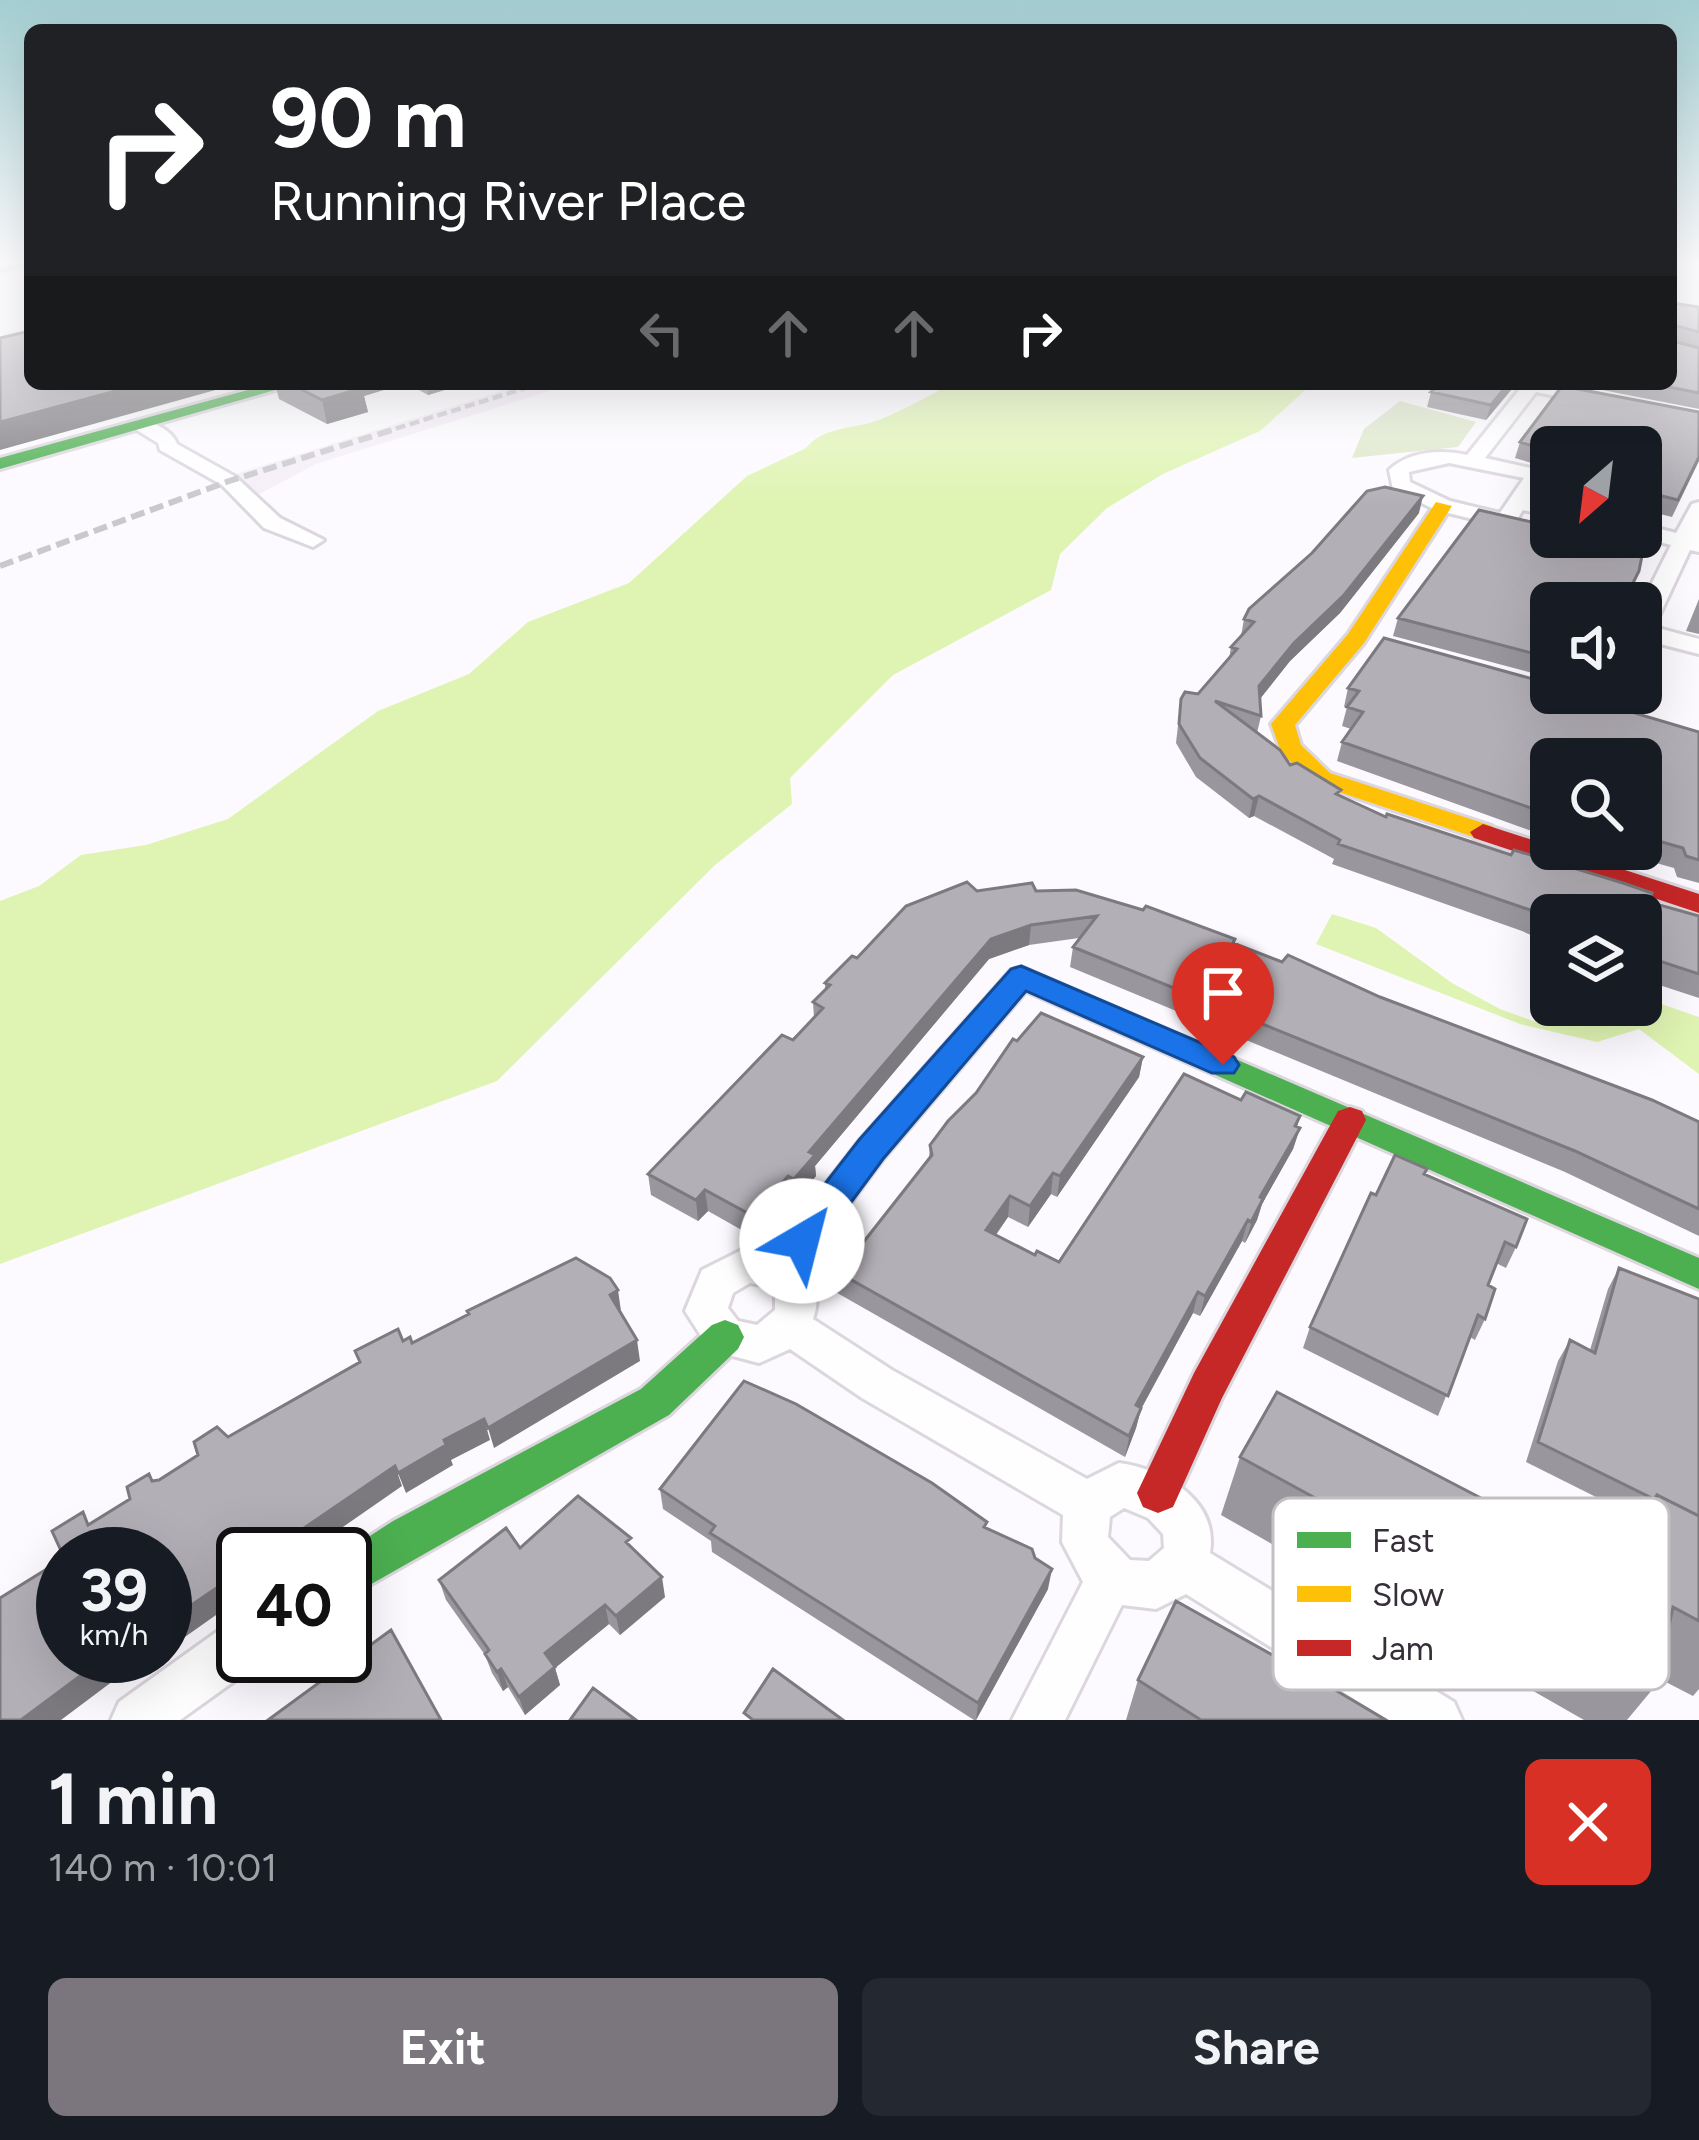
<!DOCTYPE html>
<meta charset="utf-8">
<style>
:root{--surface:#171b24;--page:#242831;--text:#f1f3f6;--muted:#9ea1a6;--accent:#7b757e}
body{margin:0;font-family:Figtree,sans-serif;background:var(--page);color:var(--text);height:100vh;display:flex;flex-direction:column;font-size:45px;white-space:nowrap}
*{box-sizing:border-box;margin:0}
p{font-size:39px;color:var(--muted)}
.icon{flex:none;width:66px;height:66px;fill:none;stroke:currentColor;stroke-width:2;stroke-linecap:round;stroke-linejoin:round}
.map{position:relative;height:1720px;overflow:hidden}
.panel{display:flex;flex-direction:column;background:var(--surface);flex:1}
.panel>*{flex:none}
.top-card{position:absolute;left:24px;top:24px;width:1653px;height:366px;border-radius:18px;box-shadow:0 12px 48px #0002;background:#202124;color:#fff;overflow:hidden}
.needle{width:78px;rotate:208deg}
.tools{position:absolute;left:1530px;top:426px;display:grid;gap:24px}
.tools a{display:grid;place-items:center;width:132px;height:132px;border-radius:18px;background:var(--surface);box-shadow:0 12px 48px #0002;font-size:60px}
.speed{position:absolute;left:36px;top:1527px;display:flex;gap:24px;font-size:60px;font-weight:700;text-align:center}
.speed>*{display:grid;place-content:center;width:156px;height:156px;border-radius:50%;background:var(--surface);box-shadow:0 12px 48px #0002;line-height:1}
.speed small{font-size:30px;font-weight:400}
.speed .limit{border:6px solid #111;border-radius:18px;background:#fff;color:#111}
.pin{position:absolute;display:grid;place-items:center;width:102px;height:102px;color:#fff;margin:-123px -51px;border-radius:50% 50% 50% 0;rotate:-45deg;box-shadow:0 0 12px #0007}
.pin .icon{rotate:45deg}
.me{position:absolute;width:132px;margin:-66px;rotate:37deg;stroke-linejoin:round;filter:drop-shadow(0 0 9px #0008)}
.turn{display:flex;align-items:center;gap:42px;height:252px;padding:0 48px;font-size:54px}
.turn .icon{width:156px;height:156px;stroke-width:2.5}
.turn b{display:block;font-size:84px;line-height:102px}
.lanes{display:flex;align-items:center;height:114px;padding:0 48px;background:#0003;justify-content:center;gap:60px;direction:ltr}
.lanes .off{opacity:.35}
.round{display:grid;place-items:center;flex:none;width:126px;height:126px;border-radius:18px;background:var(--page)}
.headline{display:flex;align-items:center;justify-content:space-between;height:204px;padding:0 48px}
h1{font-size:72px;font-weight:700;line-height:90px}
.primary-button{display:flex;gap:24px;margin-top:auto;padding:24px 48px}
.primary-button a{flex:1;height:138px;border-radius:18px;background:var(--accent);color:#fff;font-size:48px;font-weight:700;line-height:138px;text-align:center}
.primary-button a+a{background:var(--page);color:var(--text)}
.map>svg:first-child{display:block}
.built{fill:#f5eef8}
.green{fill:#dee8cb}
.water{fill:#dff4b2}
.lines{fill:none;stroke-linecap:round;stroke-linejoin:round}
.street-casing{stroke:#dcd7de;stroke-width:6}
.fast-casing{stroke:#dcd7de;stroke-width:6}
.slow-casing{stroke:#dcd7de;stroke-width:6}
.jam-casing{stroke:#dcd7de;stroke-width:6}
.street{fill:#fffeff;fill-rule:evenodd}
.fast{fill:#4caf50;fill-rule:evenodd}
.slow{fill:#ffc107;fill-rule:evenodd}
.jam{fill:#c62828;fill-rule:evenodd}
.rail-far1{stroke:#c9c8ca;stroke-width:4.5;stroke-dasharray:10 4.5;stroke-linecap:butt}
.rail{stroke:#c9c8ca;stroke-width:6;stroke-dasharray:14 6;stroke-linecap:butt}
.wall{fill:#9a969d}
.shaded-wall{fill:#7d7a7f}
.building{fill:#b3afb6;stroke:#7d7a7f;stroke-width:3}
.route{fill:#1a73e8;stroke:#114b97;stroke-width:3}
.key{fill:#fff;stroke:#c3c0c4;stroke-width:3}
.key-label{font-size:33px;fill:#362e39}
</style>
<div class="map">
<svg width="1699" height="1720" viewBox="0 0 1699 1720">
<rect width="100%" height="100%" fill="#fcfafe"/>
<path class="built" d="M524,384h48l-256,80 -62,33 -22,-22z"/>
<path class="green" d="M1400,401l76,21 -18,25 -106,11 12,-29z"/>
<path class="water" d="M952,384h360l-52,47 -97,43 -56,34 -47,46 -9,36 -158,85 -103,103 2,26 -77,61 -218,216 -497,183v-363l39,-15 42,-31 65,-10 82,-26 150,-108 91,-37 59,-52 101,-39 118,-107 59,-28c18,-22 49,-19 73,-28 25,-10 49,-24 73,-36z
M1332,914l44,14 76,55 48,26 47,17 21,-21h73v-8l58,20v57l-60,-45 -42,13 -77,-18 -204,-80z"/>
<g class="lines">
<defs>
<path id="street" d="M1524,384h24l54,15 -9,5 -57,-12 -51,66 59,13 3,4 -16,24 20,5v12l-28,-6 -10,16 -8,1 -69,-17 -43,-21 -4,-19c20,-19 52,-21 78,-15zM1449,463l75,15 -24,35 -50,-12 -40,-19 -1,-10z
M135,421c14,-3 38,10 42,23l59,33 44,41 44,22 -11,7 -49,-19 -42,-43 -62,-35 -2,-7 -23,-14z
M1699,502v50l-9,-2 -36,77 45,12v15l-58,-15v-34l30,-60 -32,-8 2,-13 35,9 16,-29z
M1599,693h26l-11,20 -9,2 -13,-8z
M746,1248c37,7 84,23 67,71l79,51 195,109 32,-16c45,6 100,37 91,90l244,149 8,18h-74l-202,-126 -30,15 -34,-4 -57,115h-53l71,-138 -21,-40 1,-27 -201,-117 -72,-49 -31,14 -49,-13 -25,-39 17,-41zM750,1283l17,3 8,8v16l-18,15 -19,-4 -10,-13 5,-15zM1124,1508l24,10 15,16 1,14 -15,13 -19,-1 -22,-23 2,-20z
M243,1619v37h20l-2,6 -81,58h-69l8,-18 106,-76z"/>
<path id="fast" d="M0,265h28l-28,8z
M270,384h26l-296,85v-11z
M1021,967l678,291v31l-673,-298 -143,168 -91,123 -13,4 -13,-4 -5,-11 5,-11 93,-119 152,-171z
M725,1320l13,5 6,12 -6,12 -69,66 -324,184 -3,-45 51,-33 248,-132 71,-64z"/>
<path id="slow" d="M1436,502l16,4 -88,137 -69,82 6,20 29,28 162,53 4,6 -13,8 -171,-57 -31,-31 -10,-28 77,-90z"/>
<path id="jam" d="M1483,824l216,70v19l-225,-75 -4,-6z
M1350,1107l12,4 4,9 -144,278 -49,109 -15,6 -15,-6 -6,-14 57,-120 144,-262z"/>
</defs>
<use href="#street" class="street-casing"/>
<use href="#fast" class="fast-casing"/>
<use href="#slow" class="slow-casing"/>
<use href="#jam" class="jam-casing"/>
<use href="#street" class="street"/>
<use href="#fast" class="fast"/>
<use href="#slow" class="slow"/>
<use href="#jam" class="jam"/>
<path class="rail-far1" d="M382,433l156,-49"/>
<path class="rail" d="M0,566l229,-85 163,-51"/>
</g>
<path class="wall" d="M1699,307v102l-127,-25h99v-76z
M275,384h128l-39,12 4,16 -41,12 -48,-25z
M408,384h56l-36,11z
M1516,384l-30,36 -59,-13 4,-15z
M1520,442l179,19 -27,56 -16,-4 -5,9 -8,1 -4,48 -7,18 -81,14v75l-158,-42 5,-18 147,-93 96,12 -90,-90v31l-6,-11 -30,-9z
M1419,513l-79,100 -50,48 -30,38 1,17 -4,17 33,32 50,30 46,22 263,85 50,14v82l-58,-19v-64h-90v29l-29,-13 -190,-67 2,-5 -80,-43 -5,2 -53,-41 -20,-34 5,-44 17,-5 31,-35 2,-12 10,-11 3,-17z
M1699,599v35l-13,-3z
M1348,688l230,8 121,36v151l-22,-6 -3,-9 -68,-19h35v-90h-90v79l-214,-77 5,-19 9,-13 -9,-3 5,-19h-3z
M977,891h59l199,48 -1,4 146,54 319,125v114l-134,-64 -495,-205 3,-20 6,-9 -50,7 -40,14 -174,207 1,10 -21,24 -6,-3 -35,40 -46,-26 -10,10 -47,-26 -3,-21 166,-156 -1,-16 12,-12v-7l32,-25z
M1017,1041l126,16 -4,20 -82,120 -6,-3 -23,33 -20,-10 -12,18 39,20 24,7 182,-162 59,16 -3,11 3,1 -7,21 -31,55 -5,16 -12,23 -3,-2 -42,75 -7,-3 -52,96 -5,19 -11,29 -293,-167v-21l26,-20 71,-91 1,-13 46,-52z
M1424,1174l92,73 -10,21 -10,-5 -8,22 -3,34 -10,21 -5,-3 -32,79 -135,-68 7,-21 66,-132z
M1619,1268l80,31v390l-6,7 -35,-18 -1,6 -30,36h-43l-86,-49 23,-78 36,-57 57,29 3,-12 23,-34 -114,-57 32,-101 12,-21 20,10 18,-61z
M1240,1457l246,134 -33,56 -232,-132z
M660,1489l326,39 62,61 -72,131h-2l-262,-168 -1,-11 -48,-32z
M520,1548l113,1 32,48 -45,38 -11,-11 -54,44 5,17 -35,30 -17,-28 -5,4 -11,-18 -7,-18 -39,-55 -7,-20z
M1138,1680l248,40h-260z"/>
<path class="shaded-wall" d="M142,384h95l-237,66v-28z
M343,384h60l-39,12 4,16 -41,12 -5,-24z
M427,384h37l-36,11z
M1508,384h8l-30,36 5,-15z
M1423,496l-4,17 -79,100 -50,48 -35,44 4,-19z
M1259,796l-5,20 -5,2 4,-19z
M1031,925l-2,20 -40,14 -174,207 1,10 -21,24 -1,-21 15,-27 182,-213z
M1143,1057l-4,20 -82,120 3,-21z
M1300,1116l-6,21 6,-9 -7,21 -31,55 -5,16 -12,23 15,-46z
M1053,1173l-2,21 -23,33 2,-21z
M788,1176l1,21 -35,40 -1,-21z
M705,1190l3,21 -10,10 -2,-21z
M1010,1196l-2,21 -24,34 2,-21z
M1248,1220l-6,21 -42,75 5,-20z
M618,1290l3,21 -8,5 -3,-21z
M1198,1292l-5,21 -52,96 -5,19 -11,29 11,-52z
M637,1340l3,21 -146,87 -6,-20z
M484,1419l6,21 -39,20 2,5 -47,28 -8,-20 46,-33z
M395,1466l7,20 -98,68h-38z
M1052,1569l-4,20 -72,131 2,-17z
M243,1570v26l-78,55v-28z
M662,1577l3,20 -45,38 -4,-19z
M605,1605l4,19 -54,44 5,17 -35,30 -6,-18 26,-44z
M107,1656h50l-33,23 -3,-4 -60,45h-40z
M501,1669l7,18 -5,4 -6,-19z"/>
<path class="building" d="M1672,303l27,4v25l-26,-7v16l26,7v45l-45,-9h17z
M30,331v53h112l-142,38v-84z
M291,384h64l7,4 -40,12z
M1440,384h68l-17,21 -60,-13z
M1562,386l137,26v45l-21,43 -16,-4 -4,9 -15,1 -1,16 6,3 -9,46 -16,32h-72v55l-153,-40 81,-108 66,15 6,-7v19h90v-90h-90v5l-31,-10z
M1385,487l38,9 -79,99 -50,48 -35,43 2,30 -46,-15 65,49 10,15 7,-2 44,27 -5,4 50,23 1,-3 124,41 3,-5 109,33 29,10 -3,9 50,14v58l-58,-19v-40h-90v5l-21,-10 -192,-66 2,-4 -81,-44 -6,3 -53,-41 -21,-34 2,-25 4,-7 13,2 39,-45 -6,-2 23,-25 -10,-3 5,-10 63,-56 55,-62z
M1384,638l167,46v9h28l-2,3 122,36v128l-13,-4 -3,-8 -42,-12v-77h-90v56l-209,-73 21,-30 -16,-5 12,-16 -11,-3z
M967,882l10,9 55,-8 4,8 40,-1 67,20 3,-4 89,33 -2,4 49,19 6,-7 92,42 272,103 47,22v87l-124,-58 -502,-204 24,-31 -66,9 -40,14 -182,213 6,3 -21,24 -6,-3 -35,40 -48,-26 -9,10 -48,-26 134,-139 11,5 30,-32 -10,-6 17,-17 -5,-2 27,-27 5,2 49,-52z
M1041,1013l102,44 -83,119 -7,-3 -23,33 -20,-10 -24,34 49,25 2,-4 22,11 125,-188 57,26 5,-8 54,24 -5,10 5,2 -40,69 3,2 -12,23 -3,-2 -43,76 -7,-4 -62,113 5,3 -12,28 -297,-167 18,-24 8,4 74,-94 -2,-10 18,-24 28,-28 37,-54 4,2z
M1395,1155l32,14 -3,5 103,45 -11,28 -11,-5 -17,43 7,4 -10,30 -7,-4 -30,81 -138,-69 61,-134 5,2z
M576,1258l34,20 8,12 -8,5 27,45 -149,88 -4,-9 -40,21 2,5 -48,28 -3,-7 -129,88h-23v16l-78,53v-69l-102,1 -11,-24 31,-19 5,13 42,-26 -3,-12 22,-13 3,7 7,-1 39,-25 -4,-13 23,-15 11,10 132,-75 -5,-11 43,-22 5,12 7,-4 2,6 57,-29 -2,-3z
M1619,1268l80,31v217l-42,-21 -3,4 -116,-57 32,-102 25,13z
M744,1381l52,23 136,79 55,39 -3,5 48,22 3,9 17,11 -74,134 -268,-170 5,-7 -55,-37z
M1277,1392l225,117 -16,82 -246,-134z
M1657,1495l42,21v105l-26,-14 -16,77 -123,-68 23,-80 79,41z
M578,1496l53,42 -5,4 36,35 -46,39 -11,-11 -60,48 10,14 -36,30 -18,-28 -4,3 -12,-18 4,-4 -50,-70 67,-52 14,20z
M63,1559v97h44l-86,64h-21v-122z
M1176,1601l161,90 49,29h-185l-63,-40z
M391,1630l50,90h-173z
M773,1669l70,51h-90l-9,-7z
M593,1688l43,32h-66z"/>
<linearGradient id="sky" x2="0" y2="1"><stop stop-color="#a4ced2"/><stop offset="0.52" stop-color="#fefdff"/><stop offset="1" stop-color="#fefdff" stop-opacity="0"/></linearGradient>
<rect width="1699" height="506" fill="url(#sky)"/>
<path class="route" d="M1021,966l213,91 5,8 -5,8h-22l-186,-82 -143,168 -68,92 -13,5 -13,-5 -5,-10 5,-11 70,-90 152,-171z"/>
<rect x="1273" y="1498" width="396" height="192" rx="18" class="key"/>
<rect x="1297" y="1532" width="54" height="16" fill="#4caf50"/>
<rect x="1297" y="1586" width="54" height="16" fill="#ffc107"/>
<rect x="1297" y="1640" width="54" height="16" fill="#c62828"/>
<g class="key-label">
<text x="1372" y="1552">Fast</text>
<text x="1372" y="1606">Slow</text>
<text x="1372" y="1660">Jam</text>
</g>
</svg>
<div class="tools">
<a><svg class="needle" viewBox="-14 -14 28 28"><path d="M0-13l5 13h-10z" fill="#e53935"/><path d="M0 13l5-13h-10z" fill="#9ea1a6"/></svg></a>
<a><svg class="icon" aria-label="sound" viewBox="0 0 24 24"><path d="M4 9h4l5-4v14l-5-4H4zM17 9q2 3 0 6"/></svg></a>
<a><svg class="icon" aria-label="search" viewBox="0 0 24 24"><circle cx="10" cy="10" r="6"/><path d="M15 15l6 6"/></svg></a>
<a><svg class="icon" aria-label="layers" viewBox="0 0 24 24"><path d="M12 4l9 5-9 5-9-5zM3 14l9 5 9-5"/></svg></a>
</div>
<div class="speed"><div>39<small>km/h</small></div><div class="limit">40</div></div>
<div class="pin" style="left:1223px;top:1065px;background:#d93025"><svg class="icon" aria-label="arrive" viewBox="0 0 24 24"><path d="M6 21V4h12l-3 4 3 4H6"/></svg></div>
<svg class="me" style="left:802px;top:1241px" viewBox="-20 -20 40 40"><circle r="19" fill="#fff"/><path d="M0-13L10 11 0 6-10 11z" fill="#1a73e8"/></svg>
<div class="top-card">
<div class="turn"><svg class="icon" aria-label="right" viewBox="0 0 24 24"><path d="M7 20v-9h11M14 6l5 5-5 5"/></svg><div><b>90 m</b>Running River Place</div></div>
<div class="lanes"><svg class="icon off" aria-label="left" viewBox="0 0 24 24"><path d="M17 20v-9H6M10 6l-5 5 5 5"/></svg><svg class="icon off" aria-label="ahead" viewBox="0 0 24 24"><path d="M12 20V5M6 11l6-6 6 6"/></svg><svg class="icon off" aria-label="ahead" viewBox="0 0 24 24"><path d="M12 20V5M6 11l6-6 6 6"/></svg><svg class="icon" aria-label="right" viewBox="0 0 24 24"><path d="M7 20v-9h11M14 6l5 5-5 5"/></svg></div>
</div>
</div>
<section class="panel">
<div class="headline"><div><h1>1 min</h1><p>140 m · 10:01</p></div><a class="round" style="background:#d93025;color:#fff"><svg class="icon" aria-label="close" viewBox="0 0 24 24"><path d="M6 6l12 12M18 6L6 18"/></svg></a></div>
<div class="primary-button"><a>Exit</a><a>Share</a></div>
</section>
